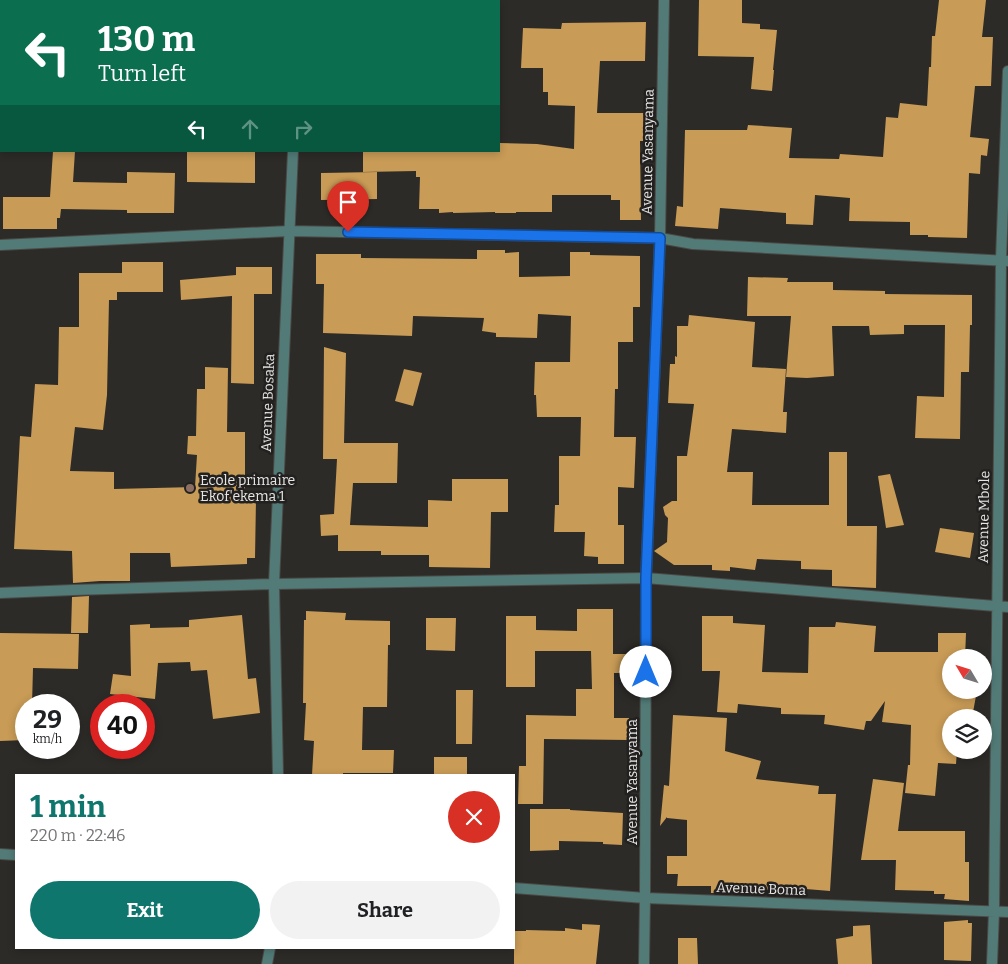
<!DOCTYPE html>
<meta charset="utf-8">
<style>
:root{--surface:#fff;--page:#f2f2f2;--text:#202124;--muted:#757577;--accent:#0f766e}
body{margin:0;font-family:Bitter,serif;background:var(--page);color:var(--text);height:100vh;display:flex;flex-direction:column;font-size:19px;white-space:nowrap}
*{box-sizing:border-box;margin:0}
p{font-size:16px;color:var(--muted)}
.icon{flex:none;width:28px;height:28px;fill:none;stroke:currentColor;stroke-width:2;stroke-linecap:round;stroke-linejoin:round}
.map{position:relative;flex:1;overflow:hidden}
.side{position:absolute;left:15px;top:774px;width:500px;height:175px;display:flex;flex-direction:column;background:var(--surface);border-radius:0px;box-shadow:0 2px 8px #0003}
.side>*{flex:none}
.guide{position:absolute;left:0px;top:0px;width:500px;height:152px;box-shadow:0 2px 8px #0003;background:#0b6e4f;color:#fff;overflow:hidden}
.needle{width:32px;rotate:308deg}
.fabs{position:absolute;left:942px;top:649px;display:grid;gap:10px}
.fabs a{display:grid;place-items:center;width:50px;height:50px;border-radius:50%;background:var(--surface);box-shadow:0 2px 8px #0003;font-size:25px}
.speed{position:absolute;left:15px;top:694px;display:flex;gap:10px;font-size:25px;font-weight:700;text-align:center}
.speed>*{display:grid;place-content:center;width:65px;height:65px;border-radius:50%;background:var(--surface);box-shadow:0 2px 8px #0003;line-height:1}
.speed small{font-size:12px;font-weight:400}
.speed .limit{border:8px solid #d22;background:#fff;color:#111}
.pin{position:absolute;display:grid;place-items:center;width:42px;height:42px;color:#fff;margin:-51px -21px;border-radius:50% 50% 50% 0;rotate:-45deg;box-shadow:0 0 5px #0007}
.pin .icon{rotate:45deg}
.me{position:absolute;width:55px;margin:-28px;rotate:0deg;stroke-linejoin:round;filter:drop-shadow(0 0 4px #0008)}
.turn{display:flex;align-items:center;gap:18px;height:105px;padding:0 15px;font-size:22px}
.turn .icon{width:65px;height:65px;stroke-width:2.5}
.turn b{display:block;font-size:35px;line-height:42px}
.lanes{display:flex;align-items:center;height:48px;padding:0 15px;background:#0003;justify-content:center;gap:25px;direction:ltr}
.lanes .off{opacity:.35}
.round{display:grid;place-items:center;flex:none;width:52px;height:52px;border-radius:26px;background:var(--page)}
.overview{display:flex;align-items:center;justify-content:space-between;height:85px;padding:0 15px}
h1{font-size:30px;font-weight:700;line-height:38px;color:var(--accent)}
.primary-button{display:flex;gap:10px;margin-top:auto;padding:10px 15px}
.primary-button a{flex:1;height:58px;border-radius:30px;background:var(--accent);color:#fff;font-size:20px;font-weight:700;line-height:58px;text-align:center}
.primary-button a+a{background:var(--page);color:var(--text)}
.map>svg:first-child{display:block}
.building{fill:#c89b56}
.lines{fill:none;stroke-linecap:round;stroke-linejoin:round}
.minor-casing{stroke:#4b4946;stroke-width:12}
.tertiary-casing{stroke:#4b4946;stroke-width:12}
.minor{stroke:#527b77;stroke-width:10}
.tertiary{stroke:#527b77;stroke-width:10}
.route-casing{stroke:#114b97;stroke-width:12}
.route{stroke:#1a73e8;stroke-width:9}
.education-dot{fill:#8d6e63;stroke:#23211f;stroke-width:2}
.labels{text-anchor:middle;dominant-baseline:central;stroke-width:5;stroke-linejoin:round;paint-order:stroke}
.street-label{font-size:14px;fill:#e7e6e4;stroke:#23211f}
.poi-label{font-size:14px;fill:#e7e6e4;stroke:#23211f;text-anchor:start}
</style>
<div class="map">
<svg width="1008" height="964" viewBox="0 0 1008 964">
<rect width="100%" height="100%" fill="#2d2b28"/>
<path class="building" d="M699,0h43v23l18,1v5l17,1 -4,40h1l-2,21 -21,-2 3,-32 -56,-1z
M939,0h47l-4,37h11l-2,49h-16l-5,51 19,2 -2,17 -6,-1 -1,19 -11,-1 -2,65 -39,-1v-2h-18v-13l-61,-1 1,-23 -35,-3 -2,30 -27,-1v-11l-66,-5 -2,21 -43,-3 2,-20 6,1 2,-77h62l1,-5 44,3 -3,30 50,1 1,-5 43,3 3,-40 12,1 2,-15 27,3 2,-39h2l1,-31h3z
M646,22l-1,39h-45l-3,52h47l-1,28h-3l1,79h-21v-20h-9v-5h-59v17h-36v1h-21v-1l-42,1v-1l-14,1v-4h-20l1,-32h-4v-6l-53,1v-21h136v-8l38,1 37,5 1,-43 -27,-1v-13h-5v-24h-22l2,-40 38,1 1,-6z
M53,151h22l-2,31 54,1v-11l48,1 -1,40h-47v-3l-66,-1 -1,9h-3v11h-54v-32h47z
M187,151h68v32l-68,-1z
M377,172v27l-56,1v-27z
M477,250h28v3l14,-1v25l51,-1v-24h20v3l50,1v51h-7v35h-15v47h-3l-1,48h22l-2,51 -16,-1v38h6v39h-26v-7l-14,-1 1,-24h-31l1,-27h4v-49h21l1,-39h-44l-1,-22h-2l1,-33h35l1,-46 -33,-2 -1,24 -41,-1v-4l-14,-2 2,-13 -71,-2 -1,20 -89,-3 1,-49h-8v-30h45v4l116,1z
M122,262h41v30h-46v8h-8l-2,95 -4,35 -28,-3 -5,44 44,1v17l81,-2 2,-32 -10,-1 1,-18h8l1,-47h8v-22l23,1 -1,64h18v67h11l-1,59h-8v6l-76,3 -1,-14h-40v28h-30l-27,2 -1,-32 -58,-2 6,-113 11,1 4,-53 23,1 1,-58h20v-54h43z
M236,267h36v27h-18v90l-23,-1 1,-87 -51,4 -1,-20 56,-5z
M748,277l40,1 -1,4h46v8l52,1v3l87,1v30h-2l-1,47h-8l-1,67 -45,-1 2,-42 27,1 1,-72h-41v9l-34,1 -1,-9h-37l2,50 -27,2 -21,-1 5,-61h-44z
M689,315l66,7 -3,45 34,2 -3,43h4l-1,21 -54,-4 -5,43h26l-1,33h77v-53h18v74h30l-1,62 -44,-2v-16l-31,-1v-8l-44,-2 -2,11 -25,-3v4l-18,-1v-5h-38l-20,-14 13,-9 1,-24 -3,-3 -2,-8 9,-6h5v-45h10l7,-52 -26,-1 2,-39h5v-8l2,1v-31h11z
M324,347l22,6 -2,90h54l-1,40h-44l-3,42 78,2v-27l24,1v-22h56v33h-17l-1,56 -61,-1v-12h-48v-4h-43v-16l-17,1 -1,-21 14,-1 3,-55h-14z
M404,369l18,4 -9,33 -18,-5z
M890,474l14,51 -18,3 -8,-52z
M940,528l34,5 -4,25 -35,-6z
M89,596l-1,37h-17l1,-36z
M577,609h36v45h16v19h-15v45h15v22l-85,-1 -1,65h-25l1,-38h7v-51l50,1v-27h16l-1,-38h-56v36h-29v-71h30v14l41,1z
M306,611l40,2 -1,7 45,1v24h-2l-1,62h-24l-1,43h32l-1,23h-50v2h-31l2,-34 -10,-1 2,-37h-3l1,-83h2z
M242,615l6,64 8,-1 4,35 -47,6 -6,-49 -16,1 -1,-9 -32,1 -3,36 -45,-5 3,-20 18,2 -1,-51 20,-1v4l39,-1v-7z
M702,616h31v7l32,2 -3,47 46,1 1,-46h26l1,-5 40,4 -2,26h64v-19h28l-1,25h-14v32h26l-5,28h-21v32h6l-1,14 -18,-1 -3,33 -30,-3 3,-28h2l1,-40 -29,-3 3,-21 -14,20h-5l-2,9 -40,-6 1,-9 -44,-1v-6l-43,-4 -1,9 -20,-1 3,-41h-18z
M426,618h30l-1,33 -29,-1z
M0,633l79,1 -1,35 -45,-1 -1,37h-6v35l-26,1z
M456,690h17l-1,54h-16z
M673,715l54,3 -2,33 36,10 -5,18 63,7 -1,8h18l-6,97 -24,-2 -2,8 -26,-2v-5l-42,-1v4h-25v-7h-34l1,-12h-11v-18h20v-36l-20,-2v-1l-7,9 4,-41 5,1z
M434,757h33v18h-33z
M873,779l31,4 -6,48h67v31h4v39l-25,-2 1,-5h-11v-3l-39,-1 1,-30h-35z
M530,809h40v1l53,3 -1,32 -19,-1v-2l-44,-1v9l-29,1z
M968,920v3h4l-1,38 -27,-1v-38z
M582,924l18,1 -4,39h-82v-33h12v-1l39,1v-3l17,2z
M870,925l2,39h-34l-2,-25 17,-3v-10z
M678,938h19l1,26h-20z"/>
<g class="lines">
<defs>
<path id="minor" d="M300,1v-1
M0,245l289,-14 371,7 33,6 315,17
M0,593l73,-3 201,-6 372,-6 362,29
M278,775l-4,-191 19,-433
M0,854l16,1
M514,888l131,10 363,14
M267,964l3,-16
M992,964l2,-53 7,-651 7,-189"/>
<path id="tertiary" d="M644,964l1,-66 1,-320 14,-340 4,-238"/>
</defs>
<use href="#minor" class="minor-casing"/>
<use href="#tertiary" class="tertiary-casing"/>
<use href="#minor" class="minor"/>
<use href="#tertiary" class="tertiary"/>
</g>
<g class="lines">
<defs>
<path id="route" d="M348,232l312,6 -14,340v94"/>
</defs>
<use href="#route" class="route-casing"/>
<use href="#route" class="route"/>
</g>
<circle class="education-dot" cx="190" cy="488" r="5"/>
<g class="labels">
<g class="street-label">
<text transform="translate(648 152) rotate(-89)">Avenue Yasanyama</text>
<text transform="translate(268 403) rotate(-88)">Avenue Bosaka</text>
<text transform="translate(984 517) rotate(-89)">Avenue Mbole</text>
<text transform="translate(632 782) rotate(-90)">Avenue Yasanyama</text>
<text transform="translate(761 889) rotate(2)">Avenue Boma</text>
</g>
<g class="poi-label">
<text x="200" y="480">Ecole primaire<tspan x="200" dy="16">Ekof'ekema 1</tspan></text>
</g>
</g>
</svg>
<div class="fabs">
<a><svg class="needle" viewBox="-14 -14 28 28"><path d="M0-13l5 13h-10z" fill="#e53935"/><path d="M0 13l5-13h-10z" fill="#757577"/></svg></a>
<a><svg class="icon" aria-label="layers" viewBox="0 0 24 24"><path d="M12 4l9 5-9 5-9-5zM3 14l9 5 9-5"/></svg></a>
</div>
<div class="speed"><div>29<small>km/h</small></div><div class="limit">40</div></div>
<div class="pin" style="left:348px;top:232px;background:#d93025"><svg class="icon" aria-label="arrive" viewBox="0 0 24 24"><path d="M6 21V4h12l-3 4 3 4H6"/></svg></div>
<svg class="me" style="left:646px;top:672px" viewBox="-20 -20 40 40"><circle r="19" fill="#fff"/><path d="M0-13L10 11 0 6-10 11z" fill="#1a73e8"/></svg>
<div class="guide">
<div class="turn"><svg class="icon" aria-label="left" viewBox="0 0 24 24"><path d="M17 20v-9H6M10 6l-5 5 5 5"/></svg><div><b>130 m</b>Turn left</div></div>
<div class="lanes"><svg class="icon" aria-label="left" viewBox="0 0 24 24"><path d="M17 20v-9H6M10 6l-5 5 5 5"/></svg><svg class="icon off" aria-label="ahead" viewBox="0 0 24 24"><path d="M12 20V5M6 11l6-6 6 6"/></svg><svg class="icon off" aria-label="right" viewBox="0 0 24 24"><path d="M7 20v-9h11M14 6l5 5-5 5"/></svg></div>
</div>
<section class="side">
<div class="overview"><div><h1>1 min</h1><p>220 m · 22:46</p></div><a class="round" style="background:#d93025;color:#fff"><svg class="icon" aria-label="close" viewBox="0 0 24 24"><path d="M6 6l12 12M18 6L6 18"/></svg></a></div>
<div class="primary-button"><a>Exit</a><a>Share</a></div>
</section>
</div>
